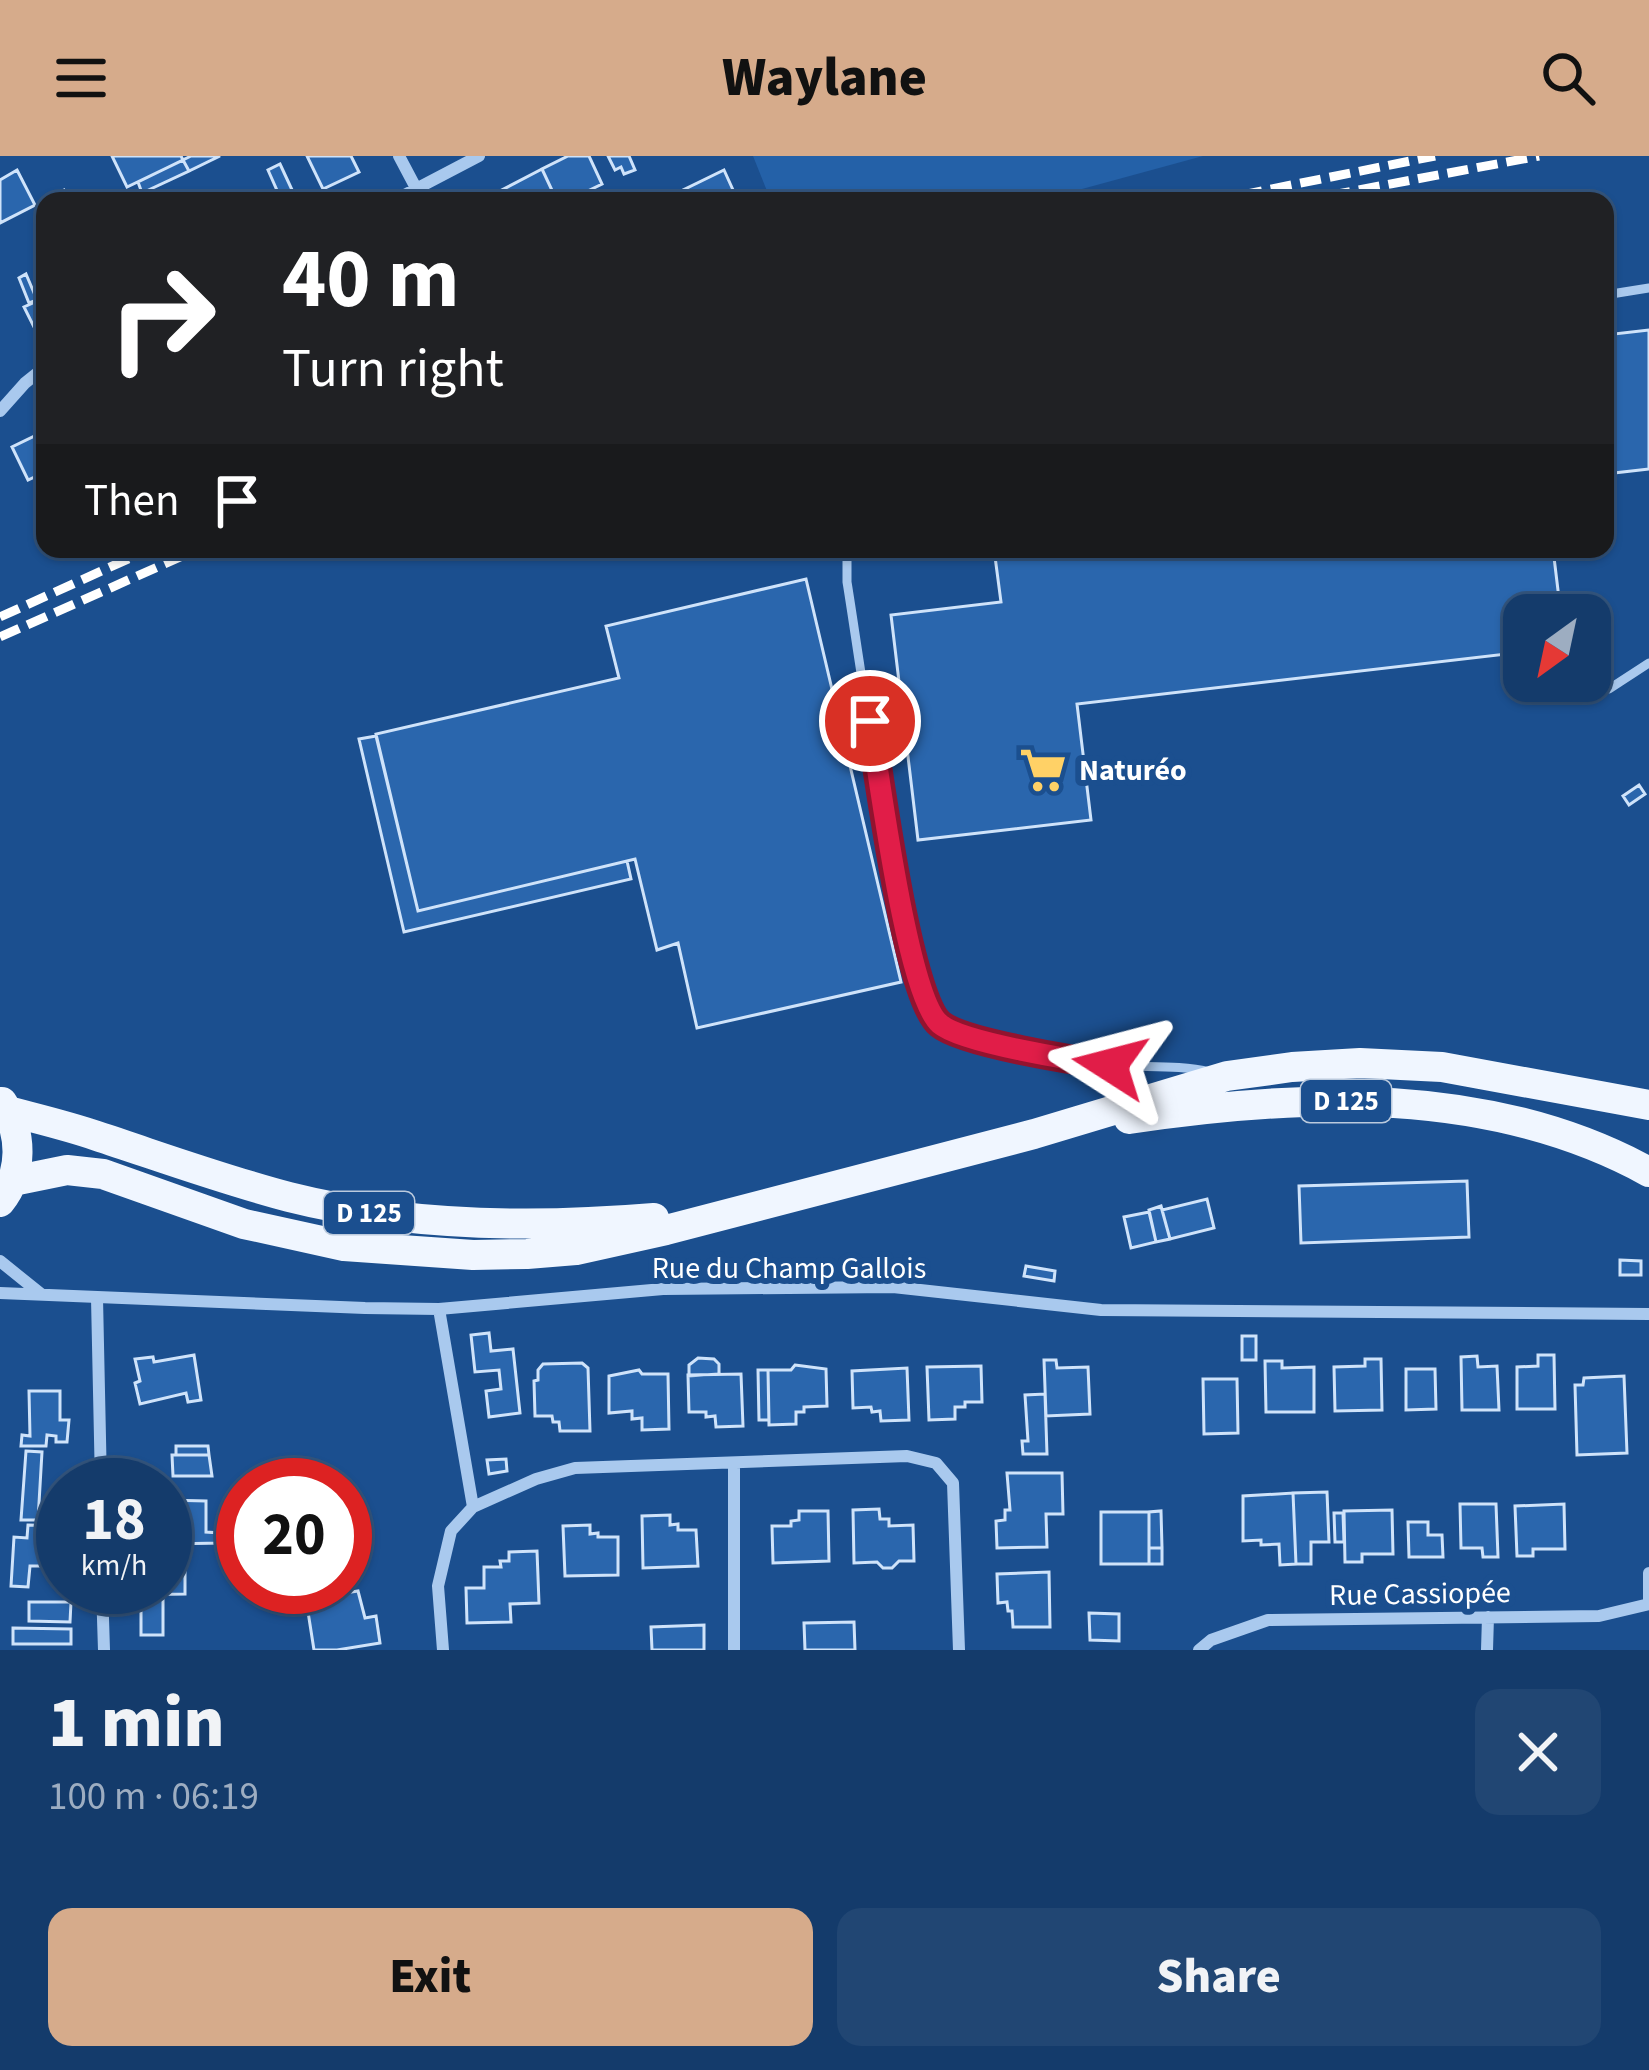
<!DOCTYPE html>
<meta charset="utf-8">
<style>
:root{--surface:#143b6b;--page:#214673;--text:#f1f3f6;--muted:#9dadc1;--line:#33557e;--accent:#d6ab8b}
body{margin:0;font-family:"Source Sans 3",sans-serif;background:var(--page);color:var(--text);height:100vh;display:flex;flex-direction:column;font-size:45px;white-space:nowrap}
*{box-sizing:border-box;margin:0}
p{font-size:39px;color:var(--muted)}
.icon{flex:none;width:66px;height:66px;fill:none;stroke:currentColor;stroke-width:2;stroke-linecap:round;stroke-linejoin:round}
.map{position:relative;height:1494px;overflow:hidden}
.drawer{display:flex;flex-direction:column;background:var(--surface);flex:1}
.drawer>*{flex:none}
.banner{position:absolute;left:36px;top:36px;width:1578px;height:366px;border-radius:24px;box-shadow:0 3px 9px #0004,0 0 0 3px var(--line);background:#202124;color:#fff;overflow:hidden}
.needle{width:78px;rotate:213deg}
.tools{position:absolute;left:1503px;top:438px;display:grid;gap:24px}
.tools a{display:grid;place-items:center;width:108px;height:108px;border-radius:24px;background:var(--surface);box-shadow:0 3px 9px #0004,0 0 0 3px var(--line);font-size:60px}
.speed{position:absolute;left:36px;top:1302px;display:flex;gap:24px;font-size:60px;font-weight:700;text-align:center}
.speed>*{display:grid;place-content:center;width:156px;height:156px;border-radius:50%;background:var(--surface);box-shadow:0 3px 9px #0004,0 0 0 3px var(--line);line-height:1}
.speed small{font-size:30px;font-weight:400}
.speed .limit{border:18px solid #d22;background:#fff;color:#111}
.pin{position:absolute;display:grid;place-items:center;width:102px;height:102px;color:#fff;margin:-51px;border:6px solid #fff;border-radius:50%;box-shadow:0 3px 12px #0007}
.me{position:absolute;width:132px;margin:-66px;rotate:279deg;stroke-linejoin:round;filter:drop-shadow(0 0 9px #0008)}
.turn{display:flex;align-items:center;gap:42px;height:252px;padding:0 48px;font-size:54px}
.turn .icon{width:156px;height:156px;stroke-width:2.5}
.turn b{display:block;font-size:84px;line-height:102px}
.then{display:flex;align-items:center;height:114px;padding:0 48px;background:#0003;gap:24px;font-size:45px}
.round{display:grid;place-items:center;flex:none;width:126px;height:126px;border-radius:24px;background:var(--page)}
.head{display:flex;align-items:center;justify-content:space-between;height:204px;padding:0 48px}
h1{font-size:72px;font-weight:800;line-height:90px}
.cta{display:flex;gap:24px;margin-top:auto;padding:24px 48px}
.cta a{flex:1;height:138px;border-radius:24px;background:var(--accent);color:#111;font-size:48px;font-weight:800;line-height:138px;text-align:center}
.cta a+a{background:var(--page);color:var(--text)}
header{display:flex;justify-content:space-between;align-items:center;height:156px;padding:0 48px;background:var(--accent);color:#111;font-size:54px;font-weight:800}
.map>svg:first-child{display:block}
.green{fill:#2461a8}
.building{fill:#2a66ad;stroke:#cfe3fa;stroke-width:3}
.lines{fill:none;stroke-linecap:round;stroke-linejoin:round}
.lane{stroke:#a9c9ee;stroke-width:9}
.street{stroke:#a9c9ee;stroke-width:12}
.primary{stroke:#f0f6ff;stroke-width:30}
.rail{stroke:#fff;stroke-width:9;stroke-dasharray:21 9;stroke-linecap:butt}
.route-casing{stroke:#92132f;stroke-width:30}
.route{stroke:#e11d48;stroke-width:21}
.labels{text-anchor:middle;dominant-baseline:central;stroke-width:12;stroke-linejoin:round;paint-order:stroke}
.shield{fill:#1b4f8f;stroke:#bbcadd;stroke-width:3}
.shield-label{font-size:27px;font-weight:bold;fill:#fff}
.poi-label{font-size:30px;font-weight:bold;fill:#fff;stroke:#1b4f8f;text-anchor:start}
.street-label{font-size:30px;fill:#fff;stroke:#1b4f8f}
</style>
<header><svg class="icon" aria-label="menu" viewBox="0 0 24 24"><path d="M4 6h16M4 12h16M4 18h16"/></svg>Waylane<svg class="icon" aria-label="search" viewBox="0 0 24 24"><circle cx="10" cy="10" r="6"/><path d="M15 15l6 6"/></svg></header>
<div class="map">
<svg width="1649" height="1494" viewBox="0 0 1649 1494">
<rect width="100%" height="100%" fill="#1b4f8f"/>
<path class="green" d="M753,0h450l-165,45h-267z"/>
<path class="building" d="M112,0h69l2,4 -56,27z
M191,0h29l-31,15 -6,-11z
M307,0h44l8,16 -36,17z
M568,0h21l13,28 -35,17h-10l-15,-32z
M608,0h21l6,14 -11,4 -3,-7 -6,3z
M183,4l6,11 -47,22 -4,-11z
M280,8l13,28 -13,5 -12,-27z
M542,13l15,32h-55l-4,-9z
M17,14l18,35 -35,18v-43z
M724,14l14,31h-55l-4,-9z
M64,34l5,11h-24v15l-6,-13z
M26,118l11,26 -8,3 -10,-25z
M42,143l3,25 -10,5 -11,-22z
M1649,174v139l-44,5v-139z
M45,275v41l-17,8 -16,-33z
M994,393h559l8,66h-37v37l-447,52 14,116 -173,20 -27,-225 110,-13z
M806,423l95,403 -204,46 -19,-85 -21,7 -22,-91 -217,52 -42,-177 243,-56 -13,-52z
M376,580l42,175 209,-50 4,18 -227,53 -45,-193z
M1639,629l6,9 -16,11 -6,-9z
M1467,1025l2,56 -168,6 -2,-57z
M1207,1043l7,29 -44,11 -8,-29z
M1161,1050l9,33 -14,3 -7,-32z
M1149,1056l7,30 -25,6 -7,-31z
M1620,1104l21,1v14h-21z
M1026,1110l29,5 -1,10 -30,-5z
M489,1177l2,18 22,-2 7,64 -31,4 -3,-26 15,-2 -2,-19 -24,2 -4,-37z
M1242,1180h14v24h-14z
M194,1199l7,45 -13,2 -2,-9 -46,11 -5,-21 5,-2 -5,-22 18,-2 1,5z
M1538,1199h16l1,54h-38v-42l21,-1z
M1477,1200l1,11 19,-1 2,44h-37l-1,-53z
M698,1202l16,1 5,5v10l-30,2v-11z
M1365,1203h16l1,51 -47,1 -1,-44 31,-1z
M1044,1204h12l1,8 31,-1 2,47 -44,2z
M1265,1205h17v7l32,-1v45h-48z
M582,1207l6,5 2,63h-30l-1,-9h-6l-1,-6h-17l-1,-35 4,-1v-10l5,-6z
M795,1209l31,4 1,37 -23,1v5h-8v12l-27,1 -1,-55h23z
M981,1210l1,36h-17v5h-10v12l-26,1 -2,-53z
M907,1212l2,52 -28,1 -1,-10 -8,1 -1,-5 -18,1 -1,-37z
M1406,1213h29l1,40 -30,1z
M639,1214l3,4h26l1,55 -27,1v-12l-10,1v-8l-23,2v-37z
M758,1214h10l1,50h-10z
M741,1218l2,52 -27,1 -1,-11 -9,1v-5h-17l-1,-37z
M1624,1220l3,77 -50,2 -2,-70h8l1,-7z
M1203,1223h34l1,54 -34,1z
M29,1235h31v29h9l-2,22h-11v-6l-9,-1 -1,11h-25l1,-11 8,1z
M1045,1238l2,60h-24l-1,-13h6l-3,-46z
M176,1290h32l1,9h-33z
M26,1295l16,1 -4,68h-17z
M172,1299h37l3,21h-39z
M506,1303l1,12 -18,3 -2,-14z
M1007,1317h55l1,41h-17l1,33 -50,1 -1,-27 9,-1v-10h5z
M1327,1336l2,50h-18v22h-15l-3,-71z
M1293,1337l3,71 -16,1 -1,-21 -18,1v-5l-18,1v-45z
M46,1342h17v16l-17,-1z
M165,1344l41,1v31l14,1 2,10 -56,1z
M1460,1348h36l2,53h-15l-1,-9h-21z
M1564,1348l1,45h-32v7h-16l-2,-50z
M879,1353l1,10h9v7l24,-1 1,36h-15l-7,7h-9l-6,-6 -23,1 -1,-53z
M1392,1354l1,44h-31v8h-17l-1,-51z
M799,1355h29l1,50 -56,2 -1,-37h19v-5l8,-1z
M1161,1355l1,37h-13v-36z
M1101,1356h48v52h-48z
M1334,1357h9l1,29h-9z
M670,1359v10l8,-1v6h18l2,36 -55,2 -1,-52z
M1408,1366h20v13h14l1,22h-34z
M28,1369l34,1v16h-6v24h-26l-2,21 -17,-1 3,-49 13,1z
M590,1369v9l8,-1v4h20v38l-53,1 -2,-50z
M1149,1392h13v16h-13z
M180,1393v16h5v29l-59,1v-8h39v-37z
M537,1395l2,52 -29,1 1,18 -44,1 -1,-35h18v-21h17l-1,-6h9v-9z
M1049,1416l1,55h-37l-1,-16h-4l-1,-9 -9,1 -1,-29z
M358,1435l7,27 11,-2 4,27 -43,7h-23l-8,-51z
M163,1438v41h-22v-40z
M29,1446h42l-1,20 -41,-1z
M1089,1457l30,1v27l-29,-1z
M854,1466l1,28h-50l-1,-27z
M704,1469v25h-52l-1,-23z
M13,1472l58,1v15h-58z"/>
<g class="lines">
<path class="lane" d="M1605,139l44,-7
M847,393v33c11,65 58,417 95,443 14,10 35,13 52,17 38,10 77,20 116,23 33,3 68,-1 100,7
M1609,533l40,-26"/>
<path class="street" d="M399,0l18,34
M393,45l86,-45
M0,255l25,-28 20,-16
M0,1105l41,33
M0,1137l365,15 74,1 224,-20 230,-2 208,23 548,4
M97,1142l4,187
M439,1153l34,198
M102,1431l2,63
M443,1494l-5,-64 13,-55 22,-24 63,-28 39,-11 332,-12 29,7 17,20 6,167
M734,1494v-187
M1199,1494l12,-10 57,-20 331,-4 50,-12v-31
M1487,1494l1,-33"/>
<path class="primary" d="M8,955c30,8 60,15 89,25 64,21 127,44 192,61 118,30 244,31 365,21
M1129,963c172,-26 362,-34 520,53
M13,1025l54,-11 36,4 141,50 100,22 129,9 54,-1 49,-4 90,-20 368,-96 193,-58 65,-9 68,-4 82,4 207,38
M0,1046c23,-29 23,-69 2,-100"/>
<path class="rail" d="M1212,45l223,-45
M1300,45l239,-45
M0,461l150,-68
M0,481l198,-88"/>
</g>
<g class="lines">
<defs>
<path id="route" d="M870,565c9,52 37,276 70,303 22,19 138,37 170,41"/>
</defs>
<use href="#route" class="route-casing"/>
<use href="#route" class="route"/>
</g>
<defs>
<symbol id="supermarket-bare" viewBox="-9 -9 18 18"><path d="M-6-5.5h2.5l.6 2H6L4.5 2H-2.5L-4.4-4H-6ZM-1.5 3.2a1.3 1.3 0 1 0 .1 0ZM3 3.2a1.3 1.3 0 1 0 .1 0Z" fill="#ffd166" stroke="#1b4f8f" stroke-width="2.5" paint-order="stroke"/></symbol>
</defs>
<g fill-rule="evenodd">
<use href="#supermarket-bare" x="1010" y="581" width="66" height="66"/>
</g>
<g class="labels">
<g class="shield">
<rect x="1301" y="924" width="90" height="42" rx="9"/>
<rect x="324" y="1036" width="90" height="42" rx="9"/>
</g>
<g class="shield-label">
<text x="1346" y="945">D 125</text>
<text x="369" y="1057">D 125</text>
</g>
<g class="poi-label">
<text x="1079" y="614">Naturéo</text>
</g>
<g class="street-label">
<text x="789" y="1112">Rue du Champ Gallois</text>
<text transform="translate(1420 1438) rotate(-1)">Rue Cassiopée</text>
</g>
</g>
</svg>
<div class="tools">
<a><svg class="needle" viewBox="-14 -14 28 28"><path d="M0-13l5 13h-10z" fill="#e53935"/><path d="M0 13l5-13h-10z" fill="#9dadc1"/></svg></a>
</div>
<div class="speed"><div>18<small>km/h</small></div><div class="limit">20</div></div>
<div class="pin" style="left:870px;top:565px;background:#d93025"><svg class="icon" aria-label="arrive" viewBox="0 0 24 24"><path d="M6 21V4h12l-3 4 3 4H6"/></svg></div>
<svg class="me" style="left:1110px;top:909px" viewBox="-20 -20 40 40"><path d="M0-17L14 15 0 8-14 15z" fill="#e11d48" stroke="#fff" stroke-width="4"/></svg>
<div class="banner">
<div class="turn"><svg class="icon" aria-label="right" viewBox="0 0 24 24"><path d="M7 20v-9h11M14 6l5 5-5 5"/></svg><div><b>40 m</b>Turn right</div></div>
<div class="then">Then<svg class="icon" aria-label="arrive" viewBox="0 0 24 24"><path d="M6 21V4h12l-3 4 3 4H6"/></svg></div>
</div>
</div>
<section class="drawer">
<div class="head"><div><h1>1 min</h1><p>100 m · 06:19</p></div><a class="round"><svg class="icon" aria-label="close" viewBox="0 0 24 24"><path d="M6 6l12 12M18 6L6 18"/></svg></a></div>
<div class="cta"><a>Exit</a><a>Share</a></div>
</section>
